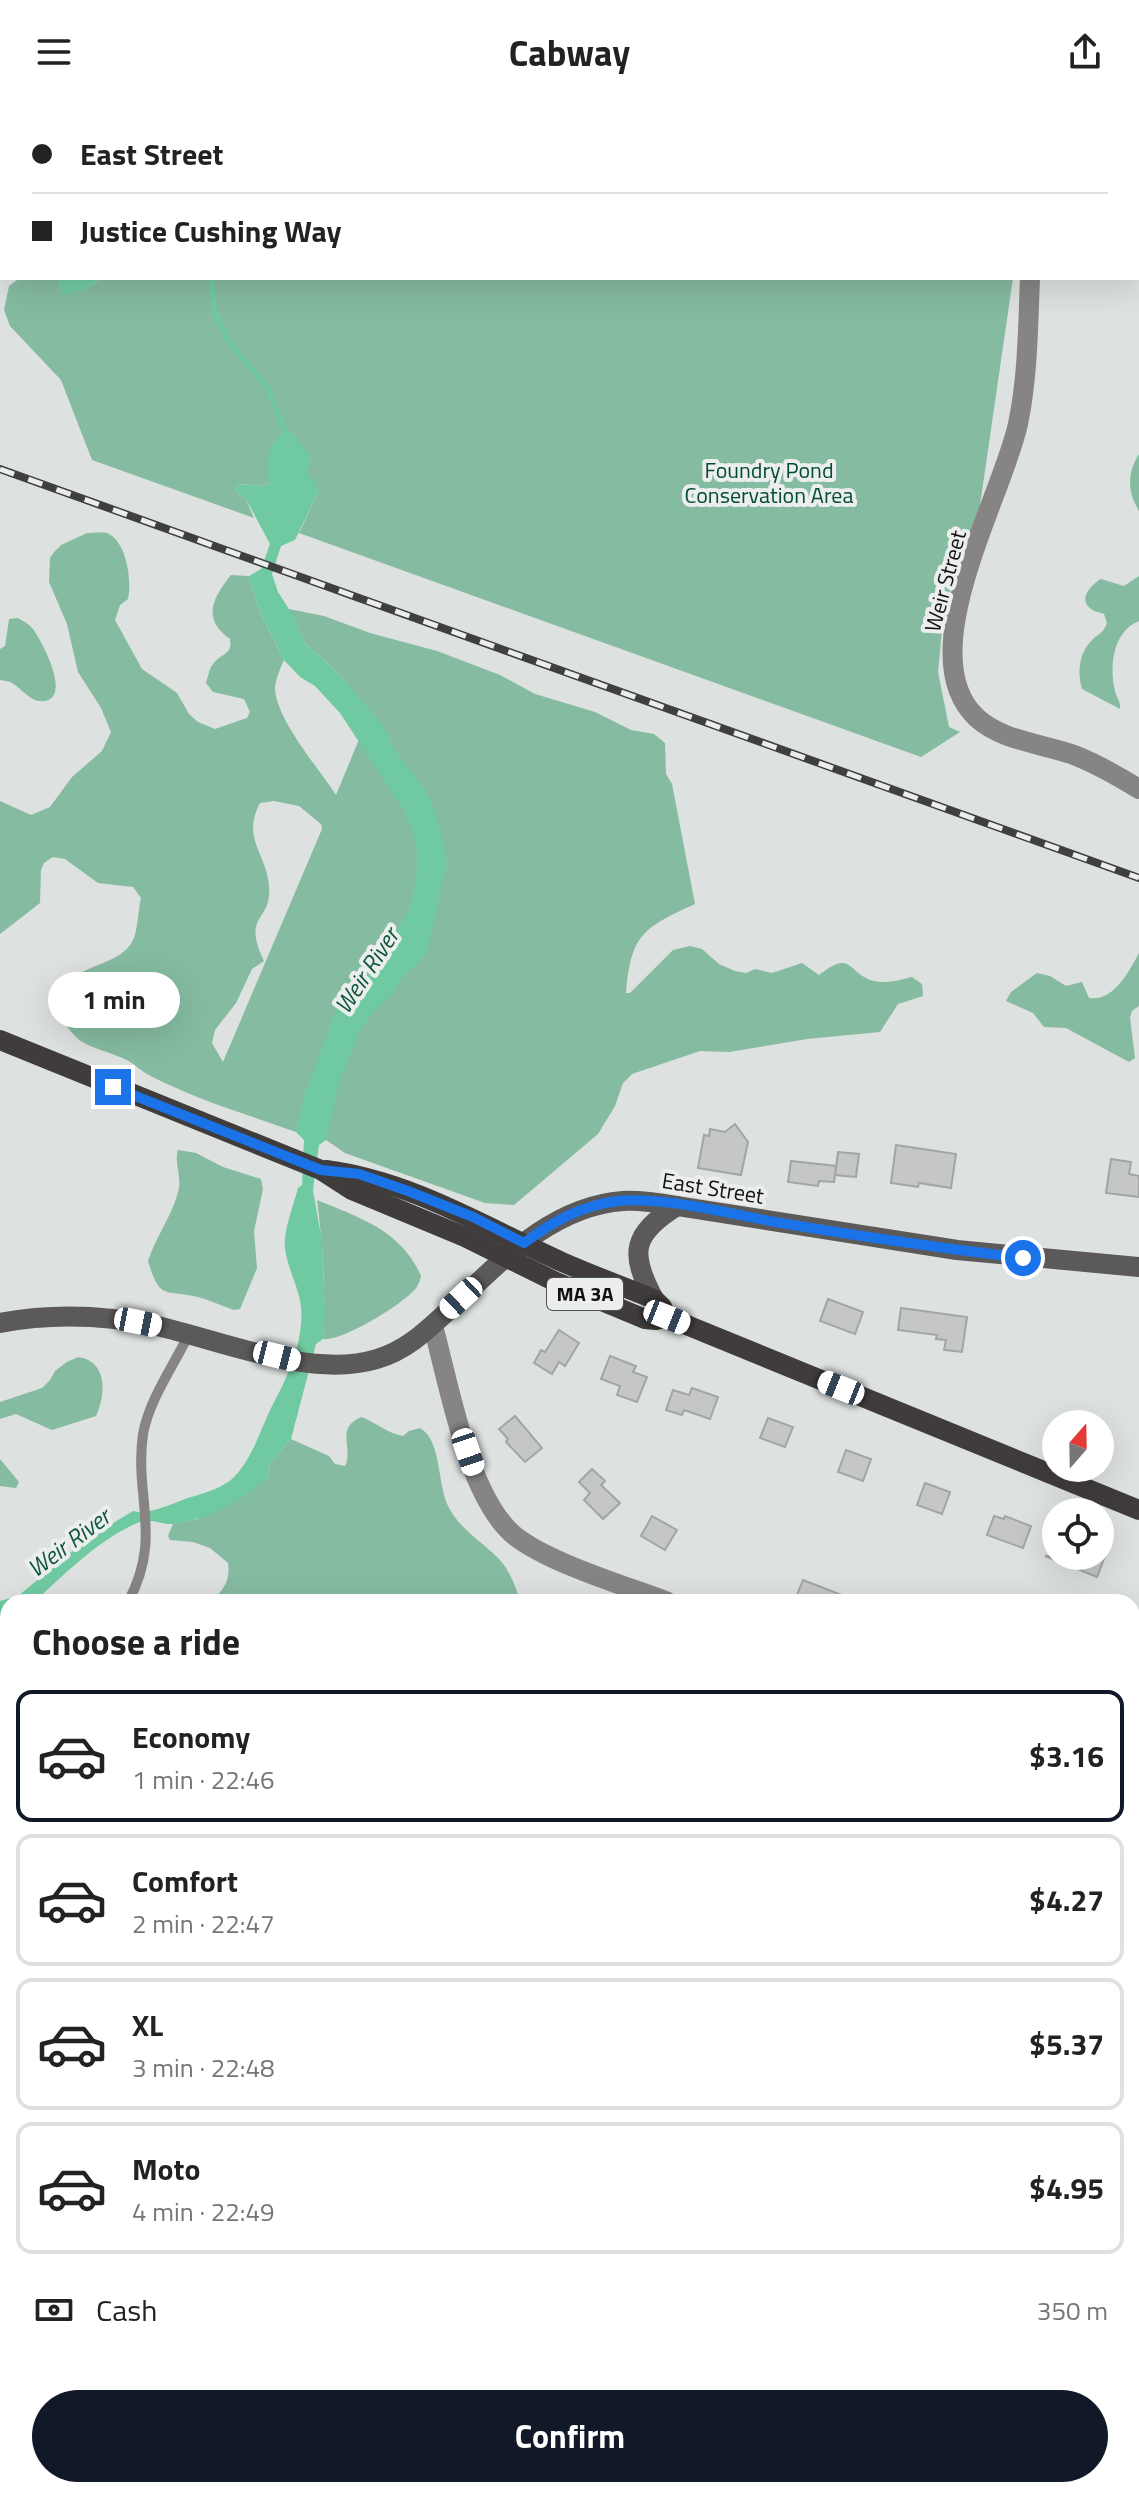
<!DOCTYPE html>
<meta charset="utf-8">
<style>
:root{--surface:#fff;--page:#f6f6f6;--text:#222;--muted:#767676;--line:#e0e0e0;--accent:#111827}
body{margin:0;font-family:"Titillium Web",sans-serif;background:var(--page);color:var(--text);height:100vh;display:flex;flex-direction:column;font-size:30px;white-space:nowrap}
*{box-sizing:border-box;margin:0}
p{font-size:26px;color:var(--muted)}
.icon{flex:none;width:44px;height:44px;fill:none;stroke:currentColor;stroke-width:2;stroke-linecap:round;stroke-linejoin:round}
.map{position:relative;flex:1;overflow:hidden}
.drawer{position:absolute;left:0px;top:1490px;width:1140px;height:904px;display:flex;flex-direction:column;background:var(--surface);border-radius:24px 24px 0 0;box-shadow:0 8px 32px #0002}
.drawer>*{flex:none}
.banner{position:absolute;left:0px;top:0px;width:1140px;height:176px;box-shadow:0 8px 32px #0002;display:grid;align-content:center;height:176px;padding:0 32px;background:var(--surface)}
.needle{width:52px;rotate:20deg}
.buttons{position:absolute;left:1042px;top:1306px;display:grid;gap:16px}
.buttons a{display:grid;place-items:center;width:72px;height:72px;border-radius:50%;background:var(--surface);box-shadow:0 8px 32px #0002;font-size:40px}
.end{position:absolute;width:36px;height:36px;margin:-18px;border:10px solid #1a73e8;background:#fff;box-shadow:0 0 0 4px #fff}
.from{border-radius:50%}
.bubble{position:absolute;height:56px;border-radius:28px;background:var(--surface);box-shadow:0 8px 32px #0002;font-size:26px;font-weight:700;line-height:56px;text-align:center}
.car{position:absolute;width:24px;height:48px;margin:-24px -12px;border-radius:10px;box-shadow:0 0 6px 2px #0007;background:linear-gradient(#fff 24%,#345 0 40%,#fff 0 76%,#345 0 86%,#fff 0)}
.banner b{display:flex;align-items:center;gap:28px;height:76px;font-size:30px}
.banner b+b{border-top:2px solid var(--line)}
.banner i{width:20px;height:20px;background:var(--text)}
ul{padding:0;list-style:none}
li{display:flex;align-items:center;gap:24px;height:132px;margin:0 16px 12px;padding:0 16px;border:4px solid var(--line);border-radius:16px}
li div{flex:1}
li b{display:block;font-size:30px}
li em{font-style:normal;font-weight:700}
li.on{border-color:var(--accent)}
li>.icon{width:72px;height:72px;stroke-width:1.5}
h2{padding:0 32px;font-size:36px;line-height:96px}
.pay{display:flex;align-items:center;gap:20px;height:88px;padding:0 32px;font-size:30px}
.pay p{margin-inline-start:auto}
.button{display:flex;gap:16px;margin-top:auto;padding:16px 32px}
.button a{flex:1;height:92px;border-radius:48px;background:var(--accent);color:#fff;font-size:32px;font-weight:700;line-height:92px;text-align:center}
header{display:flex;justify-content:space-between;align-items:center;height:104px;padding:0 32px;background:var(--surface);font-size:36px;font-weight:700}
.map>svg:first-child{display:block}
.green{fill:#85bba1;fill-rule:evenodd}
.water{fill:#70caa1}
.lines{fill:none;stroke-linecap:round;stroke-linejoin:round}
.stream{stroke:#70caa1;stroke-width:5}
.building{fill:#c4c7c5;stroke:#a2a5a4;stroke-width:2}
.path{stroke:#787b79;stroke-width:3;stroke-dasharray:8 4;stroke-linecap:butt}
.lane{stroke:#868584;stroke-width:10}
.street{stroke:#868584;stroke-width:20}
.secondary{stroke:#5c5a59;stroke-width:20}
.primary{stroke:#3f3c3b;stroke-width:20}
.rail-casing{stroke:#3e3f3e;stroke-width:8}
.rail{stroke:#ebeeec;stroke-width:5;stroke-dasharray:15;stroke-linecap:butt}
.route{stroke:#1a73e8;stroke-width:10}
.labels{text-anchor:middle;stroke-width:8;stroke-linejoin:round;paint-order:stroke}
.shield{fill:#ebeeec;stroke:#525453;stroke-width:2}
.shield-label{font-size:20px;font-weight:bold;fill:#111211}
.park-label{font-size:22px;fill:#004d34;stroke:#ebeeec}
.street-label{font-size:22px;fill:#111211;stroke:#ebeeec}
.water-label{font-size:24px;font-style:italic;fill:#0f573c;stroke:#ebeeec}
</style>
<header><svg class="icon" aria-label="menu" viewBox="0 0 24 24"><path d="M4 6h16M4 12h16M4 18h16"/></svg>Cabway<svg class="icon" aria-label="share" viewBox="0 0 24 24"><path d="M12 15V3M7 8l5-5 5 5M5 13v7h14v-7"/></svg></header>
<div class="map">
<svg width="1139" height="2394" viewBox="0 0 1139 2394">
<rect width="100%" height="100%" fill="#dde1df"/>
<g class="green">
<polygon points="424,0 1030,0 423,2"/>
<polygon points="20,174 61,174 59,182 83,186 103,174 1013,174 980,401 944,505 938,568 949,623 960,628 921,653 299,429 318,389 270,379 261,382 237,380 236,387 246,395 254,414 92,356 61,276 10,222 4,206 9,182"/>
<path d="M1139,350V407C1127,388 1127,369 1139,350Z"/>
<path d="M87,429C93,429 102,428 107,429C127,437 132,478 128,495L120,501L115,516L142,565L177,589L189,610L198,618L215,625L247,614L250,608L244,595L213,588L206,579C208,574 209,564 213,560C221,549 233,551 230,535C201,514 213,494 231,471L249,472L260,508L284,556C280,565 275,576 275,586C278,618 318,663 336,691L370,609L339,570L305,539L289,505L324,512L370,529L437,547L500,571L535,590L595,608L631,626L654,630L665,639L666,670L672,680L695,800C643,824 631,830 626,889H630L673,846L690,842L702,845L719,860L735,867L746,869L755,865L772,869L802,859L819,871C853,844 847,870 874,877C886,880 900,876 912,873L922,880L923,892L898,900L880,928L807,935L729,948L700,947L632,970L623,979L615,1002L598,1030L514,1101L485,1099L345,1049L326,1036V1032L298,1021L296,1028C246,1010 194,995 147,970C140,966 134,960 127,956C113,949 86,943 77,934C63,921 54,904 64,885C77,859 120,863 133,836C138,825 138,807 141,794L133,783L98,779L65,755L53,753L44,759L41,766L40,799L0,830V697L31,711L50,703L72,673L102,647L111,628L101,604L78,568L67,520L49,478L50,454L54,448L61,441ZM274,697L299,702L321,720L322,725L223,958L212,939L215,926L236,899L252,865L264,857C241,809 272,819 269,782C267,751 241,734 260,699Z"/>
<path d="M1139,472V517C1113,527 1109,562 1115,587C1117,595 1121,597 1120,605L1082,585C1077,566 1079,548 1094,534C1101,529 1104,527 1107,519L1104,510C1099,508 1094,508 1090,504C1078,494 1092,480 1101,475L1124,482Z"/>
<path d="M18,514C23,517 29,520 33,525C41,536 72,592 45,597C30,599 23,585 12,579C9,577 4,577 0,576V545L5,542L9,515Z"/>
<path d="M1139,849V902L1132,907L1130,914L1135,954L1129,958L1066,924L1044,923L1033,909L1006,897L1011,888L1037,869L1050,872L1066,882L1082,878L1089,894C1113,898 1129,868 1139,849Z"/>
<path d="M178,1046L196,1049L223,1063L261,1075L263,1085L254,1127L257,1164L240,1205L234,1206C222,1202 210,1196 198,1193C164,1185 160,1197 148,1157C156,1132 174,1109 179,1084C181,1070 174,1058 178,1046Z"/>
<path d="M317,1096C360,1114 401,1126 421,1172C420,1176 419,1180 416,1184C405,1199 342,1238 323,1235C326,1189 323,1142 317,1096Z"/>
<path d="M78,1253C108,1257 106,1291 96,1312L52,1326L16,1310L0,1315V1298L42,1284L50,1276L55,1267L67,1258Z"/>
<path d="M362,1313C376,1319 389,1330 403,1332L409,1327L420,1324C442,1336 437,1382 449,1404C461,1426 481,1437 498,1454C510,1466 515,1482 521,1498H217L216,1493C226,1482 230,1474 228,1459L210,1444L193,1438L170,1436L168,1432L173,1420L198,1415L267,1375L270,1359L291,1335L329,1352L335,1360L345,1362C354,1345 334,1323 362,1313Z"/>
<polygon points="0,1355 19,1378 16,1384 0,1382"/>
</g>
<g class="water">
<polygon points="156,0 424,0 156,2"/>
<polygon points="61,174 103,174 83,186 63,191 59,182"/>
<path d="M285,327L292,329L309,350L311,360L306,368L315,379L318,389L295,436L281,442L272,470L278,488L292,510L305,539L339,570L383,622L397,649L430,694L442,732L447,760L426,849L420,858L402,873L394,888L375,906L360,926L338,981L326,1036L319,1041L313,1086L322,1137L325,1207L323,1235L316,1240L291,1335L270,1359L267,1375C240,1397 209,1416 173,1420C160,1421 151,1413 137,1419C98,1436 65,1470 34,1498H8V1530L0,1536V1497L18,1492L87,1435L133,1407C148,1412 175,1398 191,1393C205,1389 225,1383 235,1372C254,1351 260,1326 272,1302C288,1273 304,1237 301,1203C299,1183 287,1164 285,1144C283,1128 294,1100 298,1084L302,1081L304,1036L296,1028L303,996L337,903L372,867L410,804L417,768V748L414,731L404,707L340,609L315,582L300,573L284,556L260,508L249,472L261,465L270,440L246,395L236,387L237,380L261,382L270,379C264,357 267,342 285,327Z"/>
</g>
<g class="lines">
<polyline class="stream" points="211,174 215,209 228,237 268,284 285,327 285,334"/>
</g>
<g class="building">
<polygon points="735,1020 748,1038 741,1071 698,1064 704,1031 709,1032 710,1025 725,1028"/>
<polygon points="896,1041 956,1050 951,1084 919,1079 918,1083 891,1079"/>
<polygon points="838,1048 859,1050 856,1073 835,1071"/>
<polygon points="1111,1055 1131,1058 1129,1070 1139,1072 1139,1093 1106,1089"/>
<polygon points="791,1057 836,1062 834,1078 819,1077 818,1082 788,1078"/>
<polygon points="828,1195 863,1208 855,1230 820,1217"/>
<polygon points="901,1204 967,1213 962,1248 944,1246 946,1236 936,1235 937,1231 898,1226"/>
<polygon points="559,1226 579,1239 565,1262 559,1258 552,1270 534,1259 541,1246 545,1248"/>
<polygon points="610,1252 636,1262 633,1268 647,1273 637,1298 617,1291 620,1282 601,1275"/>
<polygon points="692,1284 718,1293 710,1315 684,1306 682,1311 666,1306 673,1286 689,1291"/>
<polygon points="515,1312 542,1344 525,1358 506,1338 508,1335 499,1325"/>
<polygon points="768,1314 793,1323 785,1343 760,1334"/>
<polygon points="846,1346 871,1355 863,1377 838,1368"/>
<polygon points="592,1365 605,1377 601,1381 620,1399 603,1415 584,1396 590,1389 579,1378"/>
<polygon points="925,1379 950,1388 942,1410 917,1401"/>
<polygon points="652,1412 677,1426 665,1446 641,1432"/>
<polygon points="994,1412 1004,1415 1005,1412 1031,1422 1023,1444 987,1431"/>
<polygon points="1045,1452 1105,1452 1097,1473"/>
<polygon points="803,1476 857,1497 857,1498 794,1498"/>
</g>
<g class="lines">
<g class="path">
<polyline points="2,2046 8,2078"/>
<polyline points="1132,2122 1139,2131"/>
<polyline points="0,2229 8,2226"/>
<polyline points="320,2386 320,2394"/>
<polyline points="1133,2394 1139,2344"/>
</g>
<g class="lane">
<polyline points="1138,163 1139,163"/>
<path d="M128,1498C163,1434 134,1393 143,1330C149,1296 174,1261 189,1230"/>
<path d="M8,1615C0,1629 1,1642 8,1657"/>
<polyline points="0,2035 8,2032"/>
</g>
<g class="street">
<polyline points="1047,2 1047,0"/>
<path d="M1030,174C1028,222 1028,272 1018,320C1002,394 909,552 977,614C1002,637 1044,640 1074,651C1097,660 1118,672 1139,685"/>
<path d="M433,1222C449,1280 468,1394 515,1432C549,1459 626,1482 668,1498"/>
</g>
<g class="secondary">
<path d="M654,1195C629,1149 632,1130 677,1102"/>
<path d="M0,1219C52,1209 105,1211 157,1222C223,1237 311,1275 377,1255C408,1246 428,1225 451,1204C500,1158 552,1102 623,1097C641,1096 659,1099 677,1102L957,1146L1139,1163"/>
</g>
<g class="primary">
<polyline points="0,936 321,1066 352,1086 465,1133 556,1178 645,1215 656,1216 667,1213 1139,1406"/>
<path d="M326,1066C411,1077 485,1123 562,1158C592,1171 623,1183 654,1195L662,1203L667,1213"/>
</g>
<g class="rail-casing">
<polyline id="rail" points="0,365 1139,774"/>
</g>
<use href="#rail" class="rail"/>
</g>
<g class="lines">
<path class="route" d="M113,983L321,1066L359,1070L408,1087L473,1113L524,1139C552,1118 582,1101 618,1097C661,1092 731,1110 775,1118C857,1132 940,1144 1023,1154"/>
</g>
<g class="labels">
<rect class="shield" x="547" y="1174" width="76" height="32" rx="6"/>
<g class="shield-label">
<text x="585" y="1197">MA 3A</text>
</g>
<g class="park-label">
<text x="769" y="374">Foundry Pond<tspan x="769" dy="25">Conservation Area</tspan></text>
</g>
<g class="street-label">
<text transform="translate(945 477) rotate(-75)" y="8">Weir Street</text>
<text transform="translate(713 1084) rotate(9)" y="8">East Street</text>
</g>
<g class="water-label">
<text transform="translate(367 867) rotate(-57)" y="8">Weir River</text>
<text transform="translate(69 1439) rotate(-37)" y="8">Weir River</text>
</g>
</g>
</svg>
<div class="buttons">
<a><svg class="needle" viewBox="-14 -14 28 28"><path d="M0-13l5 13h-10z" fill="#e53935"/><path d="M0 13l5-13h-10z" fill="#767676"/></svg></a>
<a><svg class="icon" aria-label="locate" viewBox="0 0 24 24"><circle cx="12" cy="12" r="6"/><path d="M12 2v4M12 18v4M2 12h4M18 12h4"/></svg></a>
</div>
<i class="end from" style="left:1023px;top:1154px"></i>
<i class="end" style="left:113px;top:983px"></i>
<div class="bubble" style="left:48px;top:868px;width:132px">1 min</div>
<i class="car" style="left:461px;top:1194px;rotate:227deg"></i>
<i class="car" style="left:667px;top:1213px;rotate:112deg"></i>
<i class="car" style="left:138px;top:1218px;rotate:101deg"></i>
<i class="car" style="left:277px;top:1252px;rotate:104deg"></i>
<i class="car" style="left:841px;top:1284px;rotate:292deg"></i>
<i class="car" style="left:468px;top:1348px;rotate:161deg"></i>
<div class="banner">
<b><i class="from"></i>East Street</b>
<b><i></i>Justice Cushing Way</b>
</div>
<section class="drawer">
<h2>Choose a ride</h2>
<ul>
<li class="on"><svg class="icon" aria-label="car" viewBox="0 0 24 24"><path d="M5 17H2v-5l4-1 3-4h7l3 4 3 1v5h-3M9 17h6M6 11h13"/><circle cx="7" cy="17" r="2"/><circle cx="17" cy="17" r="2"/></svg><div><b>Economy</b><p>1 min · 22:46</p></div><em>$3.16</em></li>
<li><svg class="icon" aria-label="car" viewBox="0 0 24 24"><path d="M5 17H2v-5l4-1 3-4h7l3 4 3 1v5h-3M9 17h6M6 11h13"/><circle cx="7" cy="17" r="2"/><circle cx="17" cy="17" r="2"/></svg><div><b>Comfort</b><p>2 min · 22:47</p></div><em>$4.27</em></li>
<li><svg class="icon" aria-label="car" viewBox="0 0 24 24"><path d="M5 17H2v-5l4-1 3-4h7l3 4 3 1v5h-3M9 17h6M6 11h13"/><circle cx="7" cy="17" r="2"/><circle cx="17" cy="17" r="2"/></svg><div><b>XL</b><p>3 min · 22:48</p></div><em>$5.37</em></li>
<li><svg class="icon" aria-label="car" viewBox="0 0 24 24"><path d="M5 17H2v-5l4-1 3-4h7l3 4 3 1v5h-3M9 17h6M6 11h13"/><circle cx="7" cy="17" r="2"/><circle cx="17" cy="17" r="2"/></svg><div><b>Moto</b><p>4 min · 22:49</p></div><em>$4.95</em></li>
</ul>
<div class="pay"><svg class="icon" aria-label="cash" viewBox="0 0 24 24"><path d="M3 7h18v10H3z"/><circle cx="12" cy="12" r="2"/></svg>Cash<p>350 m</p></div>
<div class="button"><a>Confirm</a></div>
</section>
</div>
